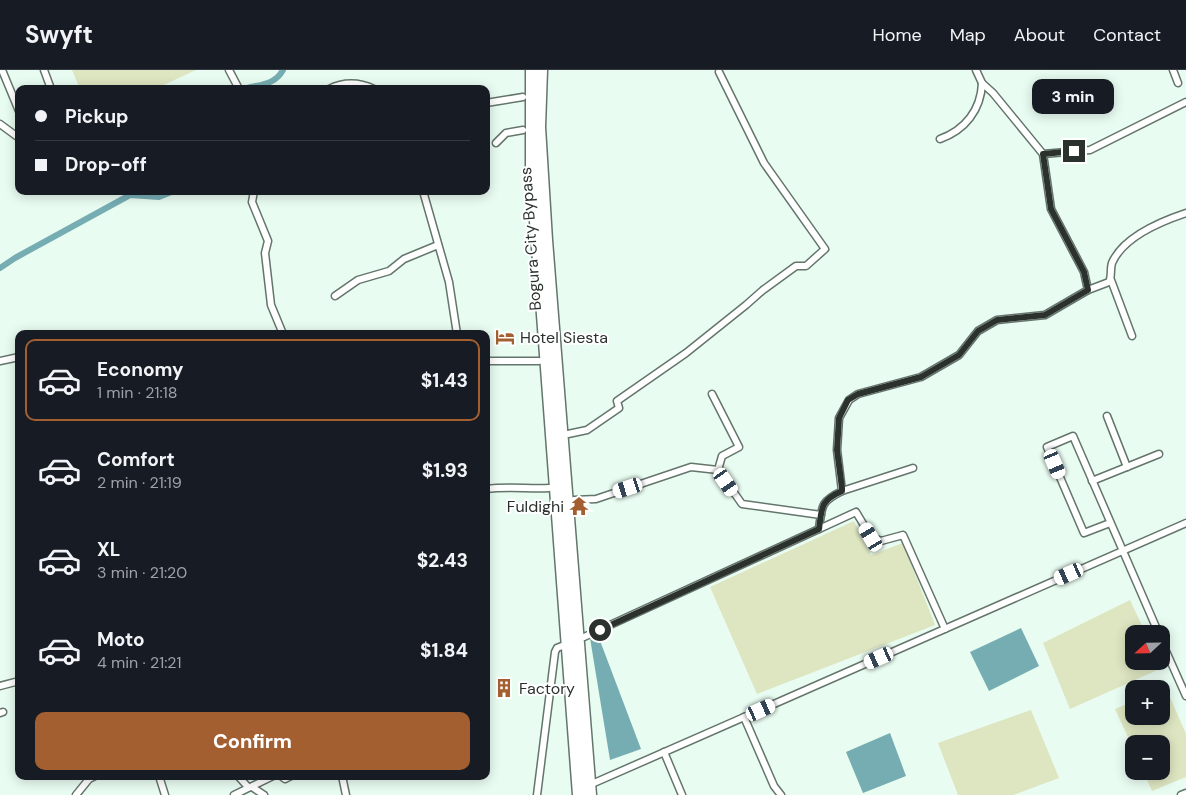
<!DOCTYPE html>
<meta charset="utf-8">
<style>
:root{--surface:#171b24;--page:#242831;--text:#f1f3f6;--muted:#9ea1a6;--line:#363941;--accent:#a35f30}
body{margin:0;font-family:"DM Sans",sans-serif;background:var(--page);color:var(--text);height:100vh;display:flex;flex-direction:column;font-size:19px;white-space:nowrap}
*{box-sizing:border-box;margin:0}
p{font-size:16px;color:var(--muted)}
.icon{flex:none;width:28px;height:28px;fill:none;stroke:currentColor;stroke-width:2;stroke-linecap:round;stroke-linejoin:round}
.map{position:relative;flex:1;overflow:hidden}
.details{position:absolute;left:15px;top:260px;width:475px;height:450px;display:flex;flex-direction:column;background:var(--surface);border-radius:10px;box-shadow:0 2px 12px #0003}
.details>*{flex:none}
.hud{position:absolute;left:15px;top:15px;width:475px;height:110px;border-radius:10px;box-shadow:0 2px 12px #0003;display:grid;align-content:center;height:110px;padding:0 20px;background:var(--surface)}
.needle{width:32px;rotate:248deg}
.tools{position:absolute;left:1125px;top:555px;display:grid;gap:10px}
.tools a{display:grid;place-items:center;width:45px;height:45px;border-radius:10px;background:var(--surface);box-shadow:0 2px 12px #0003;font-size:25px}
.end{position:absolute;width:22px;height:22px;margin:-11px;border:6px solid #2b322e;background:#fff;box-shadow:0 0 0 2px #fff}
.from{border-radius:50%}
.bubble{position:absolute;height:35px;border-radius:10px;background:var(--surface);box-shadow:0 2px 12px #0003;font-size:16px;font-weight:800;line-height:35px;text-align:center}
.car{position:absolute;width:15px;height:30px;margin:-15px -8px;border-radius:6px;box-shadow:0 0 4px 1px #0007;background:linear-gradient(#fff 24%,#345 0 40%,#fff 0 76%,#345 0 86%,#fff 0)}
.hud b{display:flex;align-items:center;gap:18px;height:48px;font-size:19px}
.hud b+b{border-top:1px solid var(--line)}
.hud i{width:12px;height:12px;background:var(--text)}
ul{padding:9px 0 0;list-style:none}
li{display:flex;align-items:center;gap:15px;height:82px;margin:0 10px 8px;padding:0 10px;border:2px solid transparent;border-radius:10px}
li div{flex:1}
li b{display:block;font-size:19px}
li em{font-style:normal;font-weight:800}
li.on{border-color:var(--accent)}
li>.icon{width:45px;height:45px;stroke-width:1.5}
.action{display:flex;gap:10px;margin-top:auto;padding:10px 20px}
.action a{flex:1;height:58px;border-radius:10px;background:var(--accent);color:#fff;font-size:20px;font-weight:800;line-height:58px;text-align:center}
header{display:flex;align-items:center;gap:30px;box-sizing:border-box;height:70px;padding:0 25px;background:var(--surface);border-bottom:1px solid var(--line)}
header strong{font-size:24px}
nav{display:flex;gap:28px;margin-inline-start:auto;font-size:18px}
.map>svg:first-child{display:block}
.green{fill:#dde5c1}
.water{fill:#75adb2}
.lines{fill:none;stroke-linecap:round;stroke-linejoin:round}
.canal{stroke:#75adb2;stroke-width:6}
.street-casing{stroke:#64756b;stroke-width:9}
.highway-casing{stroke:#64756b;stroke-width:15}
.street{stroke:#fff;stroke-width:6}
.highway{stroke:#fff;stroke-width:12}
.route{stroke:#2b322e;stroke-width:6}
.labels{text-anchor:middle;stroke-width:4;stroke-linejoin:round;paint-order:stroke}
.street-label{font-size:16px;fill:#2b322e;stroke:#fff}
.poi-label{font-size:16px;fill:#2b322e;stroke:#fff;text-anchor:start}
</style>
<header>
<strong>Swyft</strong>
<nav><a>Home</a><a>Map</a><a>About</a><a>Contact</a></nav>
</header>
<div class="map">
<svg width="1186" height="725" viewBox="0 0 1186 725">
<rect width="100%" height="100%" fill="#e9fcf1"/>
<g class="green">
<polygon points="72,0 196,0 155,19 80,19"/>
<polygon points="854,451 871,485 903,473 935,555 757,624 710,517"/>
<polygon points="1130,530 1146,564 1134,564 1134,591 1159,591 1162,598 1070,639 1043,573"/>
<polygon points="1166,618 1186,664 1186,707 1152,721 1143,701 1161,701 1161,674 1134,674 1134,680 1115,639 1134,631 1134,646 1161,646 1161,620"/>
<polygon points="1031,640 1059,708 1013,725 958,725 938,673"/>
</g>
<g class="water">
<polygon points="1021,558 1039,596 989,621 970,582"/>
<polygon points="590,568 599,568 641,679 610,690"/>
<polygon points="890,663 906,706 863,723 846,682"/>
</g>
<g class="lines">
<g class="canal">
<path d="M244,19C259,14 274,16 283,0"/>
<polyline points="0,198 15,188 130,125 159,127 174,121"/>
</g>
<g class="street-casing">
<g id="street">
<polyline points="2,0 19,41"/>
<polyline points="44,0 51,19"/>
<polyline points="229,0 239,19"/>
<polyline points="976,0 982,13"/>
<polyline points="1173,0 1178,13"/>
<path d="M329,19C343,12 359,12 374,19"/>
<polyline points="486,33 523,27"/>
<polyline points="0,54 19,68"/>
<polyline points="496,73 506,63 523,60"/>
<polyline points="1043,84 1090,80 1186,32"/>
<polyline points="254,121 252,132 268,171 265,183 271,235 283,264"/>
<polyline points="423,121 449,212 457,264"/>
<polyline points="1111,210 1132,266"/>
<path d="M1088,220L1109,212C1112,207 1110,199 1112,193C1123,167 1162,151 1186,143"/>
<polyline points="335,226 358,210 389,201 404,189 438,175"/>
<polyline points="0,291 19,287"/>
<polyline points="486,291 539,291"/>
<polyline points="712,324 739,377 722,386 718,400"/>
<polyline points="1107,346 1127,397"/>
<polyline points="568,364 587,360 619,338 617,331 686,283 746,235 763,220 796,196 806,196 825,179 764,93 719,2"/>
<polyline points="1092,411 1159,384"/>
<path d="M486,419C508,416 528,419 549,418"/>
<polyline points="842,421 913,398"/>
<polyline points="574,430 596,429 691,397 718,400 742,434 821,445"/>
<polyline points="1110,453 1084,463 1047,377 1073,366 1159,564"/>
<path d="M819,459C822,436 820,432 842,421L837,380L839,348L849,330L858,324L921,307L959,285L978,261L997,250L1045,245L1088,220L1084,202L1051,139L1043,84L993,23L982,13C981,40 965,60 940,69"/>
<polyline points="584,567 856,442 871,467 881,471 903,465 945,559"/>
<polyline points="1161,570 1186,626"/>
<polyline points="0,616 19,611"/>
<polyline points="0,643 3,642"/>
<polyline points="744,647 774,716 781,725"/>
<polyline points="664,682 682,725"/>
<polyline points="159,706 165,725"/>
<polyline points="238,706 248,717"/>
<polyline points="281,706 285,709 291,706"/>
<polyline points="342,706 346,725"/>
<polyline points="594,713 1186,453"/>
<polyline points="252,717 264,725"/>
<polyline points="76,725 89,709 95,706"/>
<polyline points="234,725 273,706"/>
<polyline points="537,725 555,582 557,578 562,576"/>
<polyline points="1181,725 1186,723"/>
</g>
</g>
<g class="highway-casing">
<g id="highway">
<polyline points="532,0 532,98 579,725"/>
<polyline points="541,0 539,57 546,170 590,725"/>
</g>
</g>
<use href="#street" class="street"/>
<use href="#highway" class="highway"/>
</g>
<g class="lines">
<path class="route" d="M600,560L819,459C822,437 820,431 842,421V418L837,380L839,348L848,330L858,324L921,307L959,285L978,261L997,250L1045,245L1088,220L1084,202L1051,139L1043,84L1074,81"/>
</g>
<defs>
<g id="hotel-bare" transform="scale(1.5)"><path d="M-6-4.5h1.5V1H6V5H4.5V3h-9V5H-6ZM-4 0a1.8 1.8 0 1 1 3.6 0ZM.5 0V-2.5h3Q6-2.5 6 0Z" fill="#a35f30" stroke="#fff" stroke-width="2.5" paint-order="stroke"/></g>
<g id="temple-bare" transform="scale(1.5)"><path d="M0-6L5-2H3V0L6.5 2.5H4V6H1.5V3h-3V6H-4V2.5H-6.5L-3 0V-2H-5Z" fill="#a35f30" stroke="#fff" stroke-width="2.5" paint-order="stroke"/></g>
<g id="building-bare" transform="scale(1.5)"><path d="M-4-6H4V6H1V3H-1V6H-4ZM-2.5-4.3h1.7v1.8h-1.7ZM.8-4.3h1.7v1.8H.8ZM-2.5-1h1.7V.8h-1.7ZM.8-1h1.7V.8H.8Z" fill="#a35f30" stroke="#fff" stroke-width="2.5" paint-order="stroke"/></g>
</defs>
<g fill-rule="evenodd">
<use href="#hotel-bare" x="505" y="267"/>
<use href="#temple-bare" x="579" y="436"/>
<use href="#building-bare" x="504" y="618"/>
</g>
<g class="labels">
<g class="street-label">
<text transform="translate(530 169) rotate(-94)" y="6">Bogura City Bypass</text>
</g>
<g class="poi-label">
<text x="520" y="273">Hotel Siesta</text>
<text x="564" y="442" text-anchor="end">Fuldighi</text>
<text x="519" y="624">Factory</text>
</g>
</g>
</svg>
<div class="tools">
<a><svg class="needle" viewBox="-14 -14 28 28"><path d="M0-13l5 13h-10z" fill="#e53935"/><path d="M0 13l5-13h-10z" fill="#9ea1a6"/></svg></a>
<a>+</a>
<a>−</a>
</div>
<i class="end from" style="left:600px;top:560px"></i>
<i class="end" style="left:1074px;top:81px"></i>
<div class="bubble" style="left:1032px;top:9px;width:82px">3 min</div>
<i class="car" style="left:1055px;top:394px;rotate:157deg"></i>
<i class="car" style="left:726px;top:412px;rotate:145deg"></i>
<i class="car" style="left:628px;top:418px;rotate:252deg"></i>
<i class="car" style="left:871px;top:467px;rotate:329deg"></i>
<i class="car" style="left:1069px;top:504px;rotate:246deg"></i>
<i class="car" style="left:879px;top:588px;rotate:246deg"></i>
<i class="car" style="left:761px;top:640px;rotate:66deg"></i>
<div class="hud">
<b><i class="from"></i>Pickup</b>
<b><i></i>Drop-off</b>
</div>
<section class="details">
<ul>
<li class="on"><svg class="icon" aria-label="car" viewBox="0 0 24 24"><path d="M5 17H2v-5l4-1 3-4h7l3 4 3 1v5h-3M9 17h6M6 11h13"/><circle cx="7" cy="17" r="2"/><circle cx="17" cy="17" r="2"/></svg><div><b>Economy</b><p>1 min · 21:18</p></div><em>$1.43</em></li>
<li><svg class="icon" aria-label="car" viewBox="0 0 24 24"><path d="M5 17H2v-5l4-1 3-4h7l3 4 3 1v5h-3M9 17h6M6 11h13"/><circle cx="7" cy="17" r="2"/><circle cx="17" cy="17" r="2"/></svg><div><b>Comfort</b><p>2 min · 21:19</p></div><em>$1.93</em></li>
<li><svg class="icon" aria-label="car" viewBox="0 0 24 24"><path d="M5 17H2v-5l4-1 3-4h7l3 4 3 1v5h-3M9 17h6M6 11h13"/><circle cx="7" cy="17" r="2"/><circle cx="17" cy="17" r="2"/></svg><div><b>XL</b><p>3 min · 21:20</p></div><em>$2.43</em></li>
<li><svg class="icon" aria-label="car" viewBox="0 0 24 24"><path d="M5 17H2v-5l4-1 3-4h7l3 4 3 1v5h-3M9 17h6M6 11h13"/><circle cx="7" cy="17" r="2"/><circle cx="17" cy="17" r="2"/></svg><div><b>Moto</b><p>4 min · 21:21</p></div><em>$1.84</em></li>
</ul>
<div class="action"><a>Confirm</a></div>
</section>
</div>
